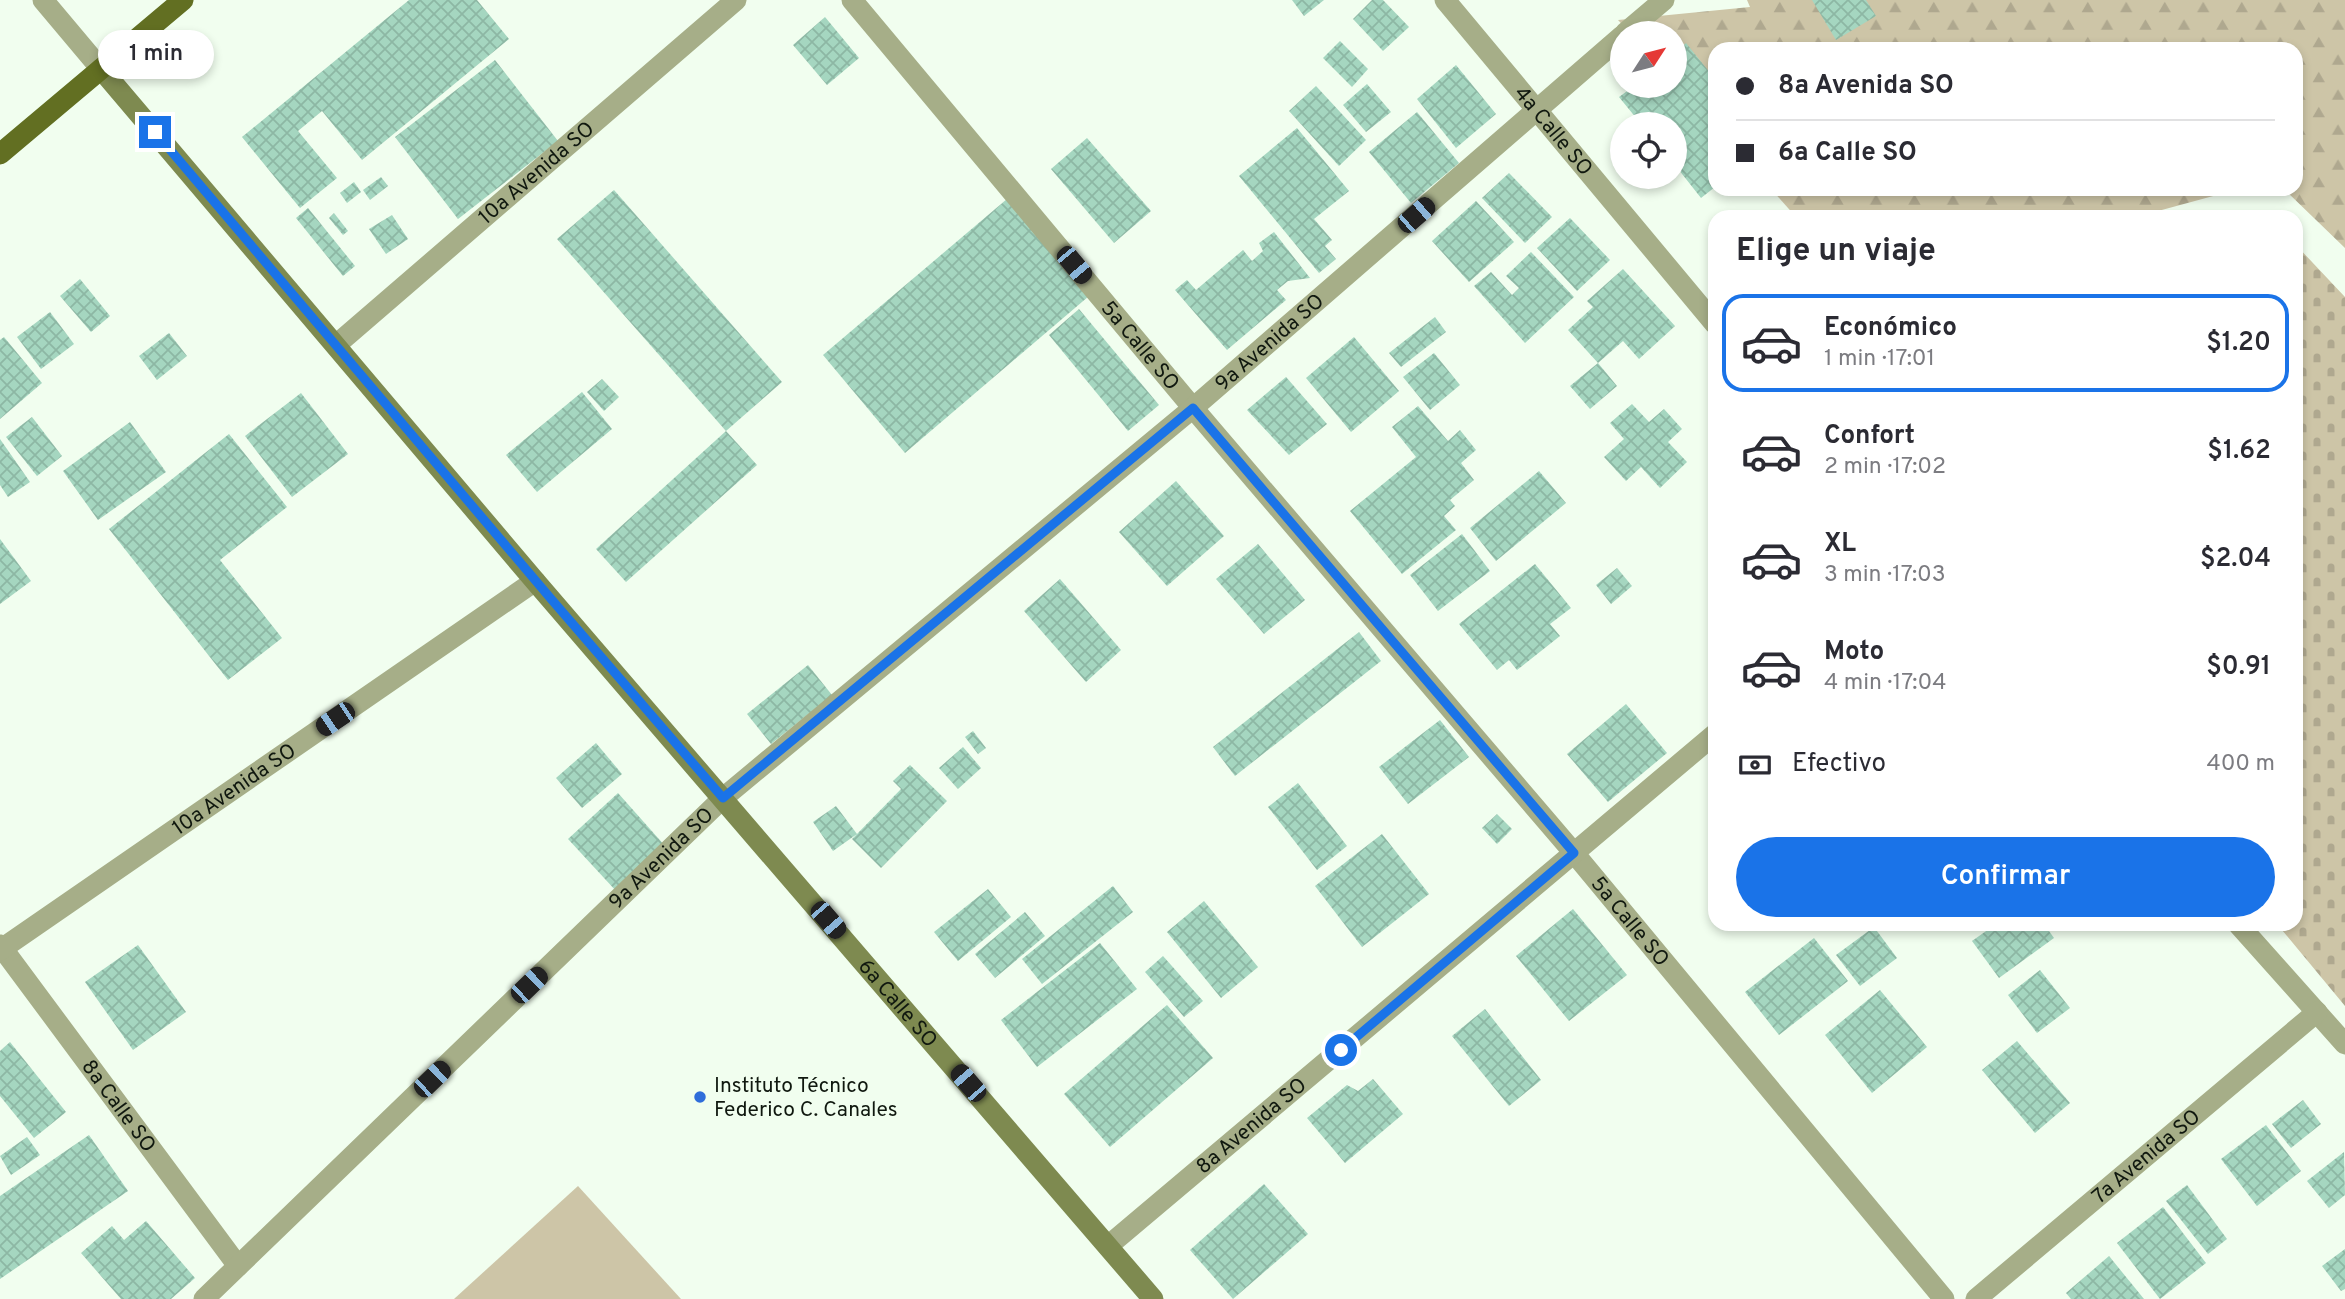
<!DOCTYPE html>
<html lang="es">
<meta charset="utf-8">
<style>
:root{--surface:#fff;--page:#f7f7f7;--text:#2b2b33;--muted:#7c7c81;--line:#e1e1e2;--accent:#1a73e8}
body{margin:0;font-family:Overpass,sans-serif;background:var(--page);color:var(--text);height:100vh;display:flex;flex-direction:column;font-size:26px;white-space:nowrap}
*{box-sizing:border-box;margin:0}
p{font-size:23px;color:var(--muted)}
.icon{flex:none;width:38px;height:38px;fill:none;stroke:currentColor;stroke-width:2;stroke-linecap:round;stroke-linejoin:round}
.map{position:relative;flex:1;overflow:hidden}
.sheet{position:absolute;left:1708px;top:210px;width:595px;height:721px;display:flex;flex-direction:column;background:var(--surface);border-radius:21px;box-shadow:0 4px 10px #0003}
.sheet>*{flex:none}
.top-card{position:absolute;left:1708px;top:42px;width:595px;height:154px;border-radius:21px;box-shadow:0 4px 10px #0003;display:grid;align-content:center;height:154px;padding:0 28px;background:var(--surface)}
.needle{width:46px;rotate:54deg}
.fabs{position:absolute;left:1610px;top:21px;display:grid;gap:14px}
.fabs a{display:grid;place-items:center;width:77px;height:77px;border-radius:50%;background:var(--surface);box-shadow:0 4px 10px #0003;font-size:35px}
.end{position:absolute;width:32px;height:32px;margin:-16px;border:9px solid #1a73e8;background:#fff;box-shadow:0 0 0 4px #fff}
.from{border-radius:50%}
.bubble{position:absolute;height:49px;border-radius:24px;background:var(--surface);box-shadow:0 4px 10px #0003;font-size:23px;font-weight:600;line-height:49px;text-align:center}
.car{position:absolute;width:21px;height:42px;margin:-21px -10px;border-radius:9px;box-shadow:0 0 5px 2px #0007;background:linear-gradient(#222 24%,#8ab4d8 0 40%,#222 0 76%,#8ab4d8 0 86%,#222 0)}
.top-card b{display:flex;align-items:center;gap:24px;height:66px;font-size:26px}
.top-card b+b{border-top:2px solid var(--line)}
.top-card i{width:18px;height:18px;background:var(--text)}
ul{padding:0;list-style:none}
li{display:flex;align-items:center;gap:21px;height:98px;margin:0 14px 10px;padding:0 14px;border:4px solid transparent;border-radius:21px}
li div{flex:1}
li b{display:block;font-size:26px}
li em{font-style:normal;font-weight:600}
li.active{border-color:var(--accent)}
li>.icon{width:63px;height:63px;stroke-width:1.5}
h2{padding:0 28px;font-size:32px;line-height:84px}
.pay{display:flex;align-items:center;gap:18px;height:77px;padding:0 28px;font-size:26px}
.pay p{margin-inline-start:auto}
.action{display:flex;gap:14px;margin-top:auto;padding:14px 28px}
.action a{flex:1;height:80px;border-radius:42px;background:var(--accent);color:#fff;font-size:28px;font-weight:600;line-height:80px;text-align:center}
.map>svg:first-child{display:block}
.forest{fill:url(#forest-firs)}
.cemetery{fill:url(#cemetery-stones)}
.garden{fill:#cdc5a7}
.building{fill:url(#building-cross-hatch)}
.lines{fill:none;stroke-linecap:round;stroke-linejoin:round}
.street{stroke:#a6ae88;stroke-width:21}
.secondary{stroke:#7e8a50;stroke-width:21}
.primary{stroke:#626f22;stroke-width:21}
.route{stroke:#1a73e8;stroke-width:9}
.poi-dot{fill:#2f6dda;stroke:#f1feef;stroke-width:2.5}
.labels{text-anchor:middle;stroke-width:5;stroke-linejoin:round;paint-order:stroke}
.street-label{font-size:21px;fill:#10180f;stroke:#f1feef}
.poi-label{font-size:21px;fill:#10180f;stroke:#f1feef;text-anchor:start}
</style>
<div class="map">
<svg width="2345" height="1299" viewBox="0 0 2345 1299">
<defs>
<pattern id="forest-firs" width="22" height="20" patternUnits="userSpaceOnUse" patternTransform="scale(1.75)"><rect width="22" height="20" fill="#cdc5a7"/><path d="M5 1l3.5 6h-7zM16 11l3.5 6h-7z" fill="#afa88f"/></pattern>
<pattern id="cemetery-stones" width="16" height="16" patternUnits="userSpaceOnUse" patternTransform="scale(1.75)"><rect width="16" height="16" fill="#cdc5a7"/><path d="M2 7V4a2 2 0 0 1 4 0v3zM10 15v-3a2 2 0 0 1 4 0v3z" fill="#afa88f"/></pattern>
<pattern id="building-cross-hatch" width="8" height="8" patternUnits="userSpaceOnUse" patternTransform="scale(1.75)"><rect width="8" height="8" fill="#a5d6c0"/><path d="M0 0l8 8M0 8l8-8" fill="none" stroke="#8db7a4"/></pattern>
</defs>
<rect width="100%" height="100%" fill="#f1feef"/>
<g class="forest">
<polygon points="1747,0 2345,0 2345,248 2284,189 2296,189 2296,49 1715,49 1715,127 1675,83 1675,33 1630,33 1618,20 1750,7"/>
<polygon points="1771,189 2239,189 2136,217 1796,217"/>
</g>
<polygon class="cemetery" points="2296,245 2345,297 2345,1006 2277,924 2296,924"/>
<polygon class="garden" points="578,1186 681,1299 454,1299"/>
<g class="building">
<polygon points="409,0 477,0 509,39 362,160 322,111 298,131 337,178 300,208 242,137"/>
<polygon points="1292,0 1324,0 1304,16"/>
<polygon points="1372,0 1383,0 1409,27 1383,51 1353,19"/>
<polygon points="1812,0 1866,0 1876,16 1836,40"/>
<polygon points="825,17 859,58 827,85 793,45"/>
<polygon points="1340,41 1368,69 1352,87 1323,58"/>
<polygon points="1686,43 1715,79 1715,187 1701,198 1675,165 1675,124 1641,124 1619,97 1634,86 1675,86 1675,53"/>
<polygon points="495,60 558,141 458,219 395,137"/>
<polygon points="1456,65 1496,114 1456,148 1417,99"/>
<polygon points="1367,84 1391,112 1366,132 1343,105"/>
<polygon points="1316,86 1366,140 1339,166 1289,111"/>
<polygon points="1417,112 1459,163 1411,203 1369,152"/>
<polygon points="1297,128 1349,191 1314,219 1332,240 1325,246 1336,259 1319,273 1239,176"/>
<polygon points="1087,138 1151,211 1114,243 1051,169"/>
<polygon points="1509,173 1552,217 1525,243 1482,198"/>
<polygon points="381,177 388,186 370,200 363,190"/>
<polygon points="354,182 361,192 347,203 340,193"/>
<polygon points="614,190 782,382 726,431 557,239"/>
<polygon points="1007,199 1089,296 905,453 823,355"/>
<polygon points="1476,201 1514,242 1469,282 1432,241"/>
<polygon points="308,208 355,266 343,276 296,218"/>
<polygon points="334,213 348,231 343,235 329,218"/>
<polygon points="392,215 408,239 386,254 369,229"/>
<polygon points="1570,218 1610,260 1577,291 1537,248"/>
<polygon points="1274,232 1310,278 1288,281 1277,290 1286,300 1227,350 1175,290 1187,280 1196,290 1243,250 1252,261 1263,251 1259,243"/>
<polygon points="1531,252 1574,297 1525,343 1474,286 1491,272 1512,295 1519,288 1506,276"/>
<polygon points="1623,269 1675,326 1639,359 1623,341 1598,363 1617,386 1590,409 1570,386 1598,363 1568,330 1593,307 1587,301"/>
<polygon points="80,279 110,316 91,332 60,296"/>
<polygon points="1079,309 1159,405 1128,431 1049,335"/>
<polygon points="50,312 74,344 41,369 17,337"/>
<polygon points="1435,317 1446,332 1401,367 1389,353"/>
<polygon points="169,333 187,356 157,380 139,356"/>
<polygon points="4,337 42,383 0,419 0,340"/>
<polygon points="1354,337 1399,391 1351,432 1306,378"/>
<polygon points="1434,353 1460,385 1430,410 1403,377"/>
<polygon points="1286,377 1327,424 1289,455 1247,410"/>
<polygon points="602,379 619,397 604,411 587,392"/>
<polygon points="582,392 612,429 537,492 506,455"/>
<polygon points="301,393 348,454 292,497 245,436"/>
<polygon points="1632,404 1649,422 1664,409 1682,429 1668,442 1687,462 1660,488 1641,467 1626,481 1604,457 1624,439 1610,423"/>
<polygon points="1418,406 1448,441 1460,430 1476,450 1461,463 1474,480 1450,500 1455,506 1444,516 1456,530 1402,574 1350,511 1416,457 1392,427"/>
<polygon points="32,417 62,456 37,476 6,437"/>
<polygon points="130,422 166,472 98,520 63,471"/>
<polygon points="726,431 757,465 626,582 596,549"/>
<polygon points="229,434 287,507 220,560 282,638 228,680 109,529"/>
<polygon points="0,439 30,482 8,497 0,485"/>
<polygon points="1539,471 1566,503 1496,561 1470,528"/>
<polygon points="1176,481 1224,536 1167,586 1119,532"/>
<polygon points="1462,534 1490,571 1438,611 1410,575"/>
<polygon points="0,539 31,581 0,604"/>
<polygon points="1258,544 1305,600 1264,634 1216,579"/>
<polygon points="1535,564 1571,608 1550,624 1560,636 1517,670 1509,660 1497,670 1459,624"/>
<polygon points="1617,568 1632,586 1611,604 1596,585"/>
<polygon points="1060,579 1121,650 1086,682 1024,611"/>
<polygon points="1359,632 1381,661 1235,776 1213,747"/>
<polygon points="808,665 832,695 771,744 747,714"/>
<polygon points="1626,704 1667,753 1608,802 1567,754"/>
<polygon points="1440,720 1469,757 1408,804 1379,767"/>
<polygon points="973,731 986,748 978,754 965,737"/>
<polygon points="596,743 622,774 582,808 556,778"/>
<polygon points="963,747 981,768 958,789 939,768"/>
<polygon points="910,765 947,801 881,868 852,839 857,834 833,851 813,822 836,806 857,834 901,789 893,781"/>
<polygon points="1298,783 1347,846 1317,870 1268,807"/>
<polygon points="618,793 666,847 617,892 568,839"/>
<polygon points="1497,814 1512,829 1497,844 1482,828"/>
<polygon points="1382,834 1429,894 1362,947 1315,886"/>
<polygon points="1113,886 1133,912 1042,984 1022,959"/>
<polygon points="988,889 1011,917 958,961 934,932"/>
<polygon points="1204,901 1258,967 1221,998 1167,932"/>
<polygon points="1573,909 1627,975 1569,1021 1516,956"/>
<polygon points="1025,912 1045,936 995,978 975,954"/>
<polygon points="1996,924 2044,924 2054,938 1999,978 1972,941"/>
<polygon points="1874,927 1897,958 1860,986 1836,955"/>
<polygon points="1814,938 1848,981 1779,1035 1745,992"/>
<polygon points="1100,943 1137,989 1037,1067 1001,1020"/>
<polygon points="138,945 186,1012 133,1050 85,982"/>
<polygon points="1163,956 1203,1001 1184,1017 1145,972"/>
<polygon points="2040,970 2070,1008 2037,1033 2008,995"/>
<polygon points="1880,990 1927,1047 1872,1093 1825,1035"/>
<polygon points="1167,1005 1213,1058 1110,1147 1064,1094"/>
<polygon points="1485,1009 1541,1080 1509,1106 1452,1036"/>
<polygon points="2017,1041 2070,1103 2035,1133 1982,1070"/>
<polygon points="10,1042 66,1112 34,1138 0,1096 0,1051"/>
<polygon points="1373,1079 1403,1114 1345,1163 1307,1118 1347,1085 1358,1091"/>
<polygon points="2303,1100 2321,1124 2291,1148 2272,1124"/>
<polygon points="2266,1125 2301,1171 2257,1206 2221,1159"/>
<polygon points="89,1135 128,1191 0,1279 0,1196"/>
<polygon points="27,1137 40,1155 11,1175 0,1156"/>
<polygon points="2344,1152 2345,1195 2329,1208 2307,1181"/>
<polygon points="1264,1184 1308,1234 1233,1299 1190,1250"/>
<polygon points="2187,1185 2227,1239 2208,1254 2166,1201"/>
<polygon points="2163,1207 2206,1263 2160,1299 2117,1243"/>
<polygon points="146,1221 195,1278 171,1299 121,1299 81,1253 112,1226 124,1240"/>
<polygon points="2345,1249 2345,1289 2341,1291 2322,1266"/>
<polygon points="2109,1256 2144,1299 2071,1299 2066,1293"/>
</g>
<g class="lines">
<g class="street">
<polyline points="43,0 101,69"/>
<path id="s1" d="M852,0L1193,408L1574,853L1944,1299"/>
<path id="s2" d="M1445,0L1715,324"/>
<polyline points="1625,33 1664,0"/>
<path id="s3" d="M336,345L736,0"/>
<polyline points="2238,924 2345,1044"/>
<path id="s4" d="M0,945L238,1266"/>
<path id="s5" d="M0,950L535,581"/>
<path id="s6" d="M1108,1246L1715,734"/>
<path id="s7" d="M204,1299L723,798L1193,408L1622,36"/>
<path id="s8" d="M1976,1299L2317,1012"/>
</g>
<path class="secondary" id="s9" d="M101,69L535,581L1153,1299"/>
<polyline class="primary" points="0,154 183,0"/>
</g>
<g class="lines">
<polyline class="route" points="155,132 552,600 723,798 1193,408 1574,853 1341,1050"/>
</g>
<circle class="poi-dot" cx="700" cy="1097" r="7"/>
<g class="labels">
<g class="street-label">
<text dy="7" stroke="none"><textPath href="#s2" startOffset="170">4a Calle SO</textPath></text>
<text dy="7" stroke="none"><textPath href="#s3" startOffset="264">10a Avenida SO</textPath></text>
<text dy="7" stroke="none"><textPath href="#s7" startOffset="1433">9a Avenida SO</textPath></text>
<text dy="7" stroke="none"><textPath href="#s1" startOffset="450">5a Calle SO</textPath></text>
<text dy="7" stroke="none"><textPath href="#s5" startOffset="284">10a Avenida SO</textPath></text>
<text dy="7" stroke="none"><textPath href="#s7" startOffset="635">9a Avenida SO</textPath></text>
<text dy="7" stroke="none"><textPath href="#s1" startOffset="1206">5a Calle SO</textPath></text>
<text dy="7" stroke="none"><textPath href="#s9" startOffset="1228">6a Calle SO</textPath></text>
<text dy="7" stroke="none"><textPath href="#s4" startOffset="200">8a Calle SO</textPath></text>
<text dy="7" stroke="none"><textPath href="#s6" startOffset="187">8a Avenida SO</textPath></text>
<text dy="7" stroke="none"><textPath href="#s8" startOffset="222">7a Avenida SO</textPath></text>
</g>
<g class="poi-label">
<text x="714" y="1092">Instituto Técnico<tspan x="714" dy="24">Federico C. Canales</tspan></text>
</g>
</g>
</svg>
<div class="fabs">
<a><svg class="needle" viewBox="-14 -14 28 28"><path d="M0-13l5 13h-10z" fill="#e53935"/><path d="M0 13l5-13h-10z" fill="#7c7c81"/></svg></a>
<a><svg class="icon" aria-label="locate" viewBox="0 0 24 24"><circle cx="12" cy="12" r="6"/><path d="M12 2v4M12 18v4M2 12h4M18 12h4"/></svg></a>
</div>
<i class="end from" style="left:1341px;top:1050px"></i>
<i class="end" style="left:155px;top:132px"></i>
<div class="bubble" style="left:98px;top:30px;width:116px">1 min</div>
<i class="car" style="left:1416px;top:215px;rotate:49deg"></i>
<i class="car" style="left:1074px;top:265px;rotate:140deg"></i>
<i class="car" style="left:335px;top:719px;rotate:236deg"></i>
<i class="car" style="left:828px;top:920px;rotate:139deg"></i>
<i class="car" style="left:529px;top:985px;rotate:46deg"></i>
<i class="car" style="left:432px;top:1079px;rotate:46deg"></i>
<i class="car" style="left:968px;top:1083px;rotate:319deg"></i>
<div class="top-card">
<b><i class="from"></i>8a Avenida SO</b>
<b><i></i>6a Calle SO</b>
</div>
<section class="sheet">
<h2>Elige un viaje</h2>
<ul>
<li class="active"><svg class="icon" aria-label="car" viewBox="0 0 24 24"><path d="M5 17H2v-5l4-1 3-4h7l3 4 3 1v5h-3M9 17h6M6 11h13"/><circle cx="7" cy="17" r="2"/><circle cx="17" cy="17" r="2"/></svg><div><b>Económico</b><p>1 min · 17:01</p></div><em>$1.20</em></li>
<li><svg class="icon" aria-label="car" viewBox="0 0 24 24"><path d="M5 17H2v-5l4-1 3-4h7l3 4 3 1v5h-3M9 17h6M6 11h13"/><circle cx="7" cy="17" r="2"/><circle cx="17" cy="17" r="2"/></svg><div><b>Confort</b><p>2 min · 17:02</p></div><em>$1.62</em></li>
<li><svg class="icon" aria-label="car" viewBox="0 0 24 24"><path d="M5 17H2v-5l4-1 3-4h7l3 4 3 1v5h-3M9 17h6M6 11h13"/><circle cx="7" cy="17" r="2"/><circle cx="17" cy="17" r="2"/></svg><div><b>XL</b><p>3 min · 17:03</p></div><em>$2.04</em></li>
<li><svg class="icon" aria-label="car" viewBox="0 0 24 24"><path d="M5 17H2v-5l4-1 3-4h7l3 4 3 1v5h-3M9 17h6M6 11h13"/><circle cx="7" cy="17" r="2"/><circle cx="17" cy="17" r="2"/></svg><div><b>Moto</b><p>4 min · 17:04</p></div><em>$0.91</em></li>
</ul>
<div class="pay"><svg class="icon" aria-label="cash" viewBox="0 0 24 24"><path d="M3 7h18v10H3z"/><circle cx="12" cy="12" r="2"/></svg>Efectivo<p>400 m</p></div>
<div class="action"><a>Confirmar</a></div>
</section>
</div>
